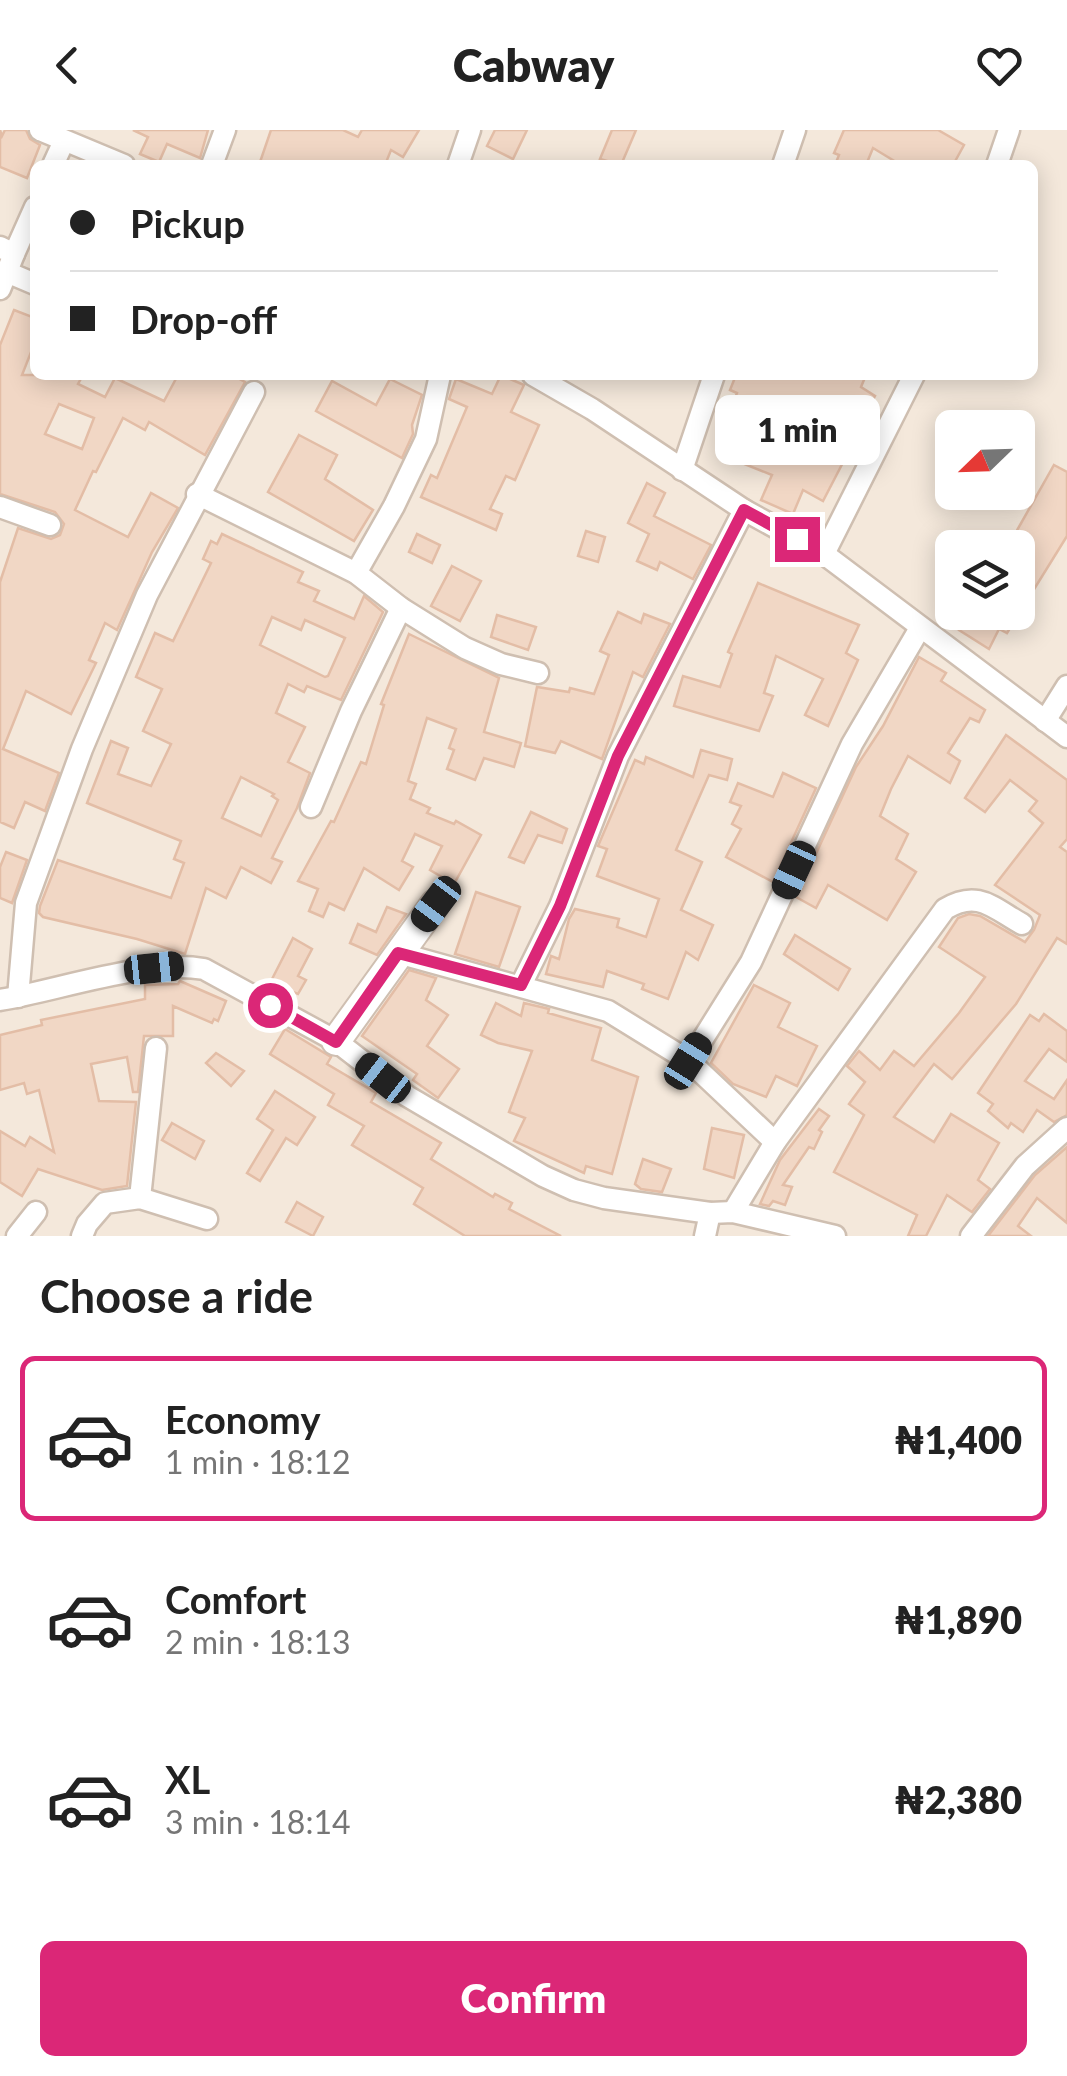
<!DOCTYPE html>
<meta charset="utf-8">
<style>
:root{--surface:#fff;--page:#f2f2f2;--text:#222;--muted:#767676;--line:#e0e0e0;--accent:#db2777}
body{margin:0;font-family:Lato,sans-serif;background:var(--page);color:var(--text);height:100vh;display:flex;flex-direction:column;font-size:38px;white-space:nowrap}
*{box-sizing:border-box;margin:0}
p{font-size:32px;color:var(--muted)}
.icon{flex:none;width:55px;height:55px;fill:none;stroke:currentColor;stroke-width:2;stroke-linecap:round;stroke-linejoin:round}
.map{position:relative;height:1106px;overflow:hidden}
.drawer{display:flex;flex-direction:column;background:var(--surface);flex:1}
.drawer>*{flex:none}
.top-card{position:absolute;left:30px;top:30px;width:1008px;height:220px;border-radius:15px;box-shadow:0 5px 25px #0003;display:grid;align-content:center;height:220px;padding:0 40px;background:var(--surface)}
.needle{width:65px;rotate:247deg}
.controls{position:absolute;left:935px;top:280px;display:grid;gap:20px}
.controls a{display:grid;place-items:center;width:100px;height:100px;border-radius:15px;background:var(--surface);box-shadow:0 5px 25px #0003;font-size:50px}
.end{position:absolute;width:45px;height:45px;margin:-22px;border:12px solid #db2777;background:#fff;box-shadow:0 0 0 5px #fff}
.from{border-radius:50%}
.bubble{position:absolute;height:70px;border-radius:15px;background:var(--surface);box-shadow:0 5px 25px #0003;font-size:32px;font-weight:800;line-height:70px;text-align:center}
.car{position:absolute;width:30px;height:60px;margin:-30px -15px;border-radius:12px;box-shadow:0 0 8px 2px #0007;background:linear-gradient(#222 24%,#8ab4d8 0 40%,#222 0 76%,#8ab4d8 0 86%,#222 0)}
.top-card b{display:flex;align-items:center;gap:35px;height:95px;font-size:38px}
.top-card b+b{border-top:2px solid var(--line)}
.top-card i{width:25px;height:25px;background:var(--text)}
ul{padding:0;list-style:none}
li{display:flex;align-items:center;gap:30px;height:165px;margin:0 20px 15px;padding:0 20px;border:5px solid transparent;border-radius:15px}
li div{flex:1}
li b{display:block;font-size:38px}
li em{font-style:normal;font-weight:800}
li.active{border-color:var(--accent)}
li>.icon{width:90px;height:90px;stroke-width:1.5}
h2{padding:0 40px;font-size:45px;line-height:120px}
.action{display:flex;gap:20px;margin-top:auto;padding:20px 40px}
.action a{flex:1;height:115px;border-radius:15px;background:var(--accent);color:#fff;font-size:40px;font-weight:800;line-height:115px;text-align:center}
header{display:flex;justify-content:space-between;align-items:center;height:130px;padding:0 40px;background:var(--surface);font-size:45px;font-weight:800}
.map>svg:first-child{display:block}
.residential{fill:#f4e8db;fill-rule:evenodd}
.building{fill:#f1d7c5;stroke:#e3bda6;stroke-width:2.5;fill-rule:evenodd}
.lines{fill:none;stroke-linecap:round;stroke-linejoin:round}
.minor-casing{stroke:#cfbfb1;stroke-width:25}
.tertiary-casing{stroke:#cfbfb1;stroke-width:32}
.minor{stroke:#fff;stroke-width:20}
.tertiary{stroke:#fff;stroke-width:28}
.route{stroke:#db2777;stroke-width:12}
</style>
<header><svg class="icon" aria-label="back" viewBox="0 0 24 24"><path d="M15 5l-7 7 7 7"/></svg>Cabway<svg class="icon" aria-label="heart" viewBox="0 0 24 24"><path d="M12 20l-8-8c-3-5 5-10 8-4 3-6 11-1 8 4z"/></svg></header>
<div class="map">
<svg width="1067" height="1106" viewBox="0 0 1067 1106">
<rect width="100%" height="100%" fill="#fcf6ec"/>
<path class="residential" d="M0,0H1067V1106H0ZM35,35H1032V245H35ZM952,298H1018V362H952ZM952,418H1018V482H952Z"/>
<g class="building">
<polygon points="0,0 2,6 5,0 26,0 30,9 40,15 27,48 0,37"/>
<polygon points="133,0 208,0 200,28 167,14 159,32 140,24 148,7"/>
<polygon points="271,0 343,0 358,7 362,0 419,0 403,27 391,20 385,35 259,35"/>
<polygon points="495,0 527,0 513,29 487,16"/>
<polygon points="612,0 636,0 621,35 600,29"/>
<polygon points="844,0 938,0 964,15 953,35 901,35 873,18 866,35 835,35 839,25 834,23"/>
<path d="M14,180L35,188V212L22,245H83L78,254L105,267L115,248L164,271L178,245H232L245,252L205,325L149,292L145,300L123,288L96,342L93,341L75,380L128,407L151,363L178,378L152,422L117,500L105,493L89,530L96,533L71,584L26,561L3,619L59,643L45,681L25,672L14,698L0,692V452L18,398L51,409L60,405L64,394L55,382L0,364V215ZM59,274L94,288L82,319L45,304Z"/>
<polygon points="501,245 524,255 511,282 539,295 515,350 506,346 490,379 502,384 496,400 421,367 431,345 437,348 467,277 449,269 456,249 492,264"/>
<polygon points="736,245 866,245 861,257 875,266 848,313 852,315 823,371 803,360 793,384 761,370 772,345 732,329 744,294 728,287 737,263 730,260"/>
<polygon points="390,249 422,265 412,295 413,304 402,328 316,281 332,251 376,275"/>
<polygon points="299,305 337,325 325,349 373,380 354,411 268,362"/>
<polygon points="1054,335 1067,342 1067,406 1007,503 999,499 989,519 959,500 967,485 961,482 1018,482 1018,418 1007,418"/>
<polygon points="647,353 665,363 654,386 711,415 693,449 660,432 657,440 637,431 649,404 628,393"/>
<polygon points="586,401 605,407 598,432 578,426"/>
<path d="M222,404L303,442L298,452L319,461L314,471L354,489L364,466L383,482L341,570L307,556L304,562L288,554L276,583L305,597L288,632L310,643L297,678L272,728L282,732L271,753L241,737L226,768L206,758L185,824L137,809L43,787L39,783L40,776L58,730L171,768L184,733L174,729L181,711L87,673L111,611L128,618L118,644L151,656L171,614L143,601L162,559L136,547L155,503L173,511L211,433L203,429L211,411L217,414ZM272,487L301,500L305,490L345,508L328,546L325,547L260,515ZM241,647L274,664L272,666L278,670L261,706L222,688Z"/>
<polygon points="417,404 440,415 432,433 409,422"/>
<polygon points="452,436 481,451 460,491 431,476"/>
<polygon points="758,453 859,495 846,523 858,530 828,596 805,585 823,549 776,526 764,563 773,566 759,601 674,576 683,546 720,557 732,524 728,522"/>
<polygon points="618,482 641,493 644,484 670,494 643,547 633,542 602,629 561,611 555,623 525,616 537,557 569,562 570,558 594,564 609,525 600,521"/>
<polygon points="497,485 536,497 528,520 491,507"/>
<polygon points="409,504 499,548 484,602 521,613 514,637 484,628 475,650 447,639 454,620 449,618 456,599 427,588 408,651 416,654 410,669 430,678 427,683 454,694 456,691 481,705 454,754 430,740 442,716 415,704 402,731 413,737 399,760 364,738 344,780 329,773 323,787 309,781 318,759 298,751 331,691 334,692 361,632 366,634 384,575 381,574"/>
<polygon points="919,527 946,543 941,551 985,580 979,592 970,588 948,623 960,631 950,653 908,626 891,659 880,686 908,704 896,729 916,742 887,790 828,755 816,778 796,767 856,637 883,596"/>
<polygon points="1006,605 1067,650 1067,709 1060,717 1067,722 1067,814 1057,808 1016,874 952,949 934,934 894,987 934,1012 951,984 999,1013 978,1050 990,1059 972,1082 947,1065 926,1106 908,1106 917,1085 834,1042 864,985 849,974 865,952 847,936 859,921 880,940 894,921 914,936 959,883 985,847 939,817 958,788 969,784 980,786 1025,812 1034,800 1040,785 995,755 1043,693 1029,681 1037,671 1010,650 985,682 965,668"/>
<polygon points="701,620 732,629 727,650 709,645 676,720 702,732 681,780 713,795 698,830 686,822 668,869 642,859 644,854 607,841 603,857 546,844 551,826 559,829 569,789 575,779 619,789 617,797 646,807 659,769 597,746 607,719 598,716 635,630 644,634 646,627 693,647"/>
<polygon points="783,643 816,658 773,752 726,727 741,699 732,694 741,676 730,672 738,653 773,667"/>
<polygon points="531,682 567,699 562,713 538,705 524,733 509,727"/>
<polygon points="6,722 27,730 12,773 0,768 0,737"/>
<polygon points="476,762 520,777 499,837 455,824"/>
<polygon points="387,777 406,784 377,825 350,813 358,794 376,802"/>
<polygon points="795,805 850,839 838,860 784,824"/>
<polygon points="293,808 312,819 298,846 306,850 298,864 270,853"/>
<polygon points="409,840 436,848 426,870 448,885 427,916 459,939 438,968 413,950 417,944 362,906"/>
<polygon points="180,851 226,871 218,891 214,889 212,893 173,876 173,906 144,906 138,962 133,962 127,927 91,934 99,971 136,972 127,1056 102,1060 38,1039 22,1066 0,1052 0,1001 25,1016 30,1007 54,1022 39,960 27,964 24,953 0,960 0,905 42,895 41,890 145,869 145,855 178,854"/>
<polygon points="754,855 790,873 778,897 817,916 797,956 776,946 766,967 733,954 711,933"/>
<polygon points="496,873 521,886 524,873 541,877 549,879 548,883 601,898 592,930 638,947 612,1044 586,1036 584,1043 514,1011 525,988 509,982 532,921 498,913 481,905"/>
<polygon points="1044,884 1067,901 1067,932 1049,919 1025,951 1054,969 1067,950 1067,985 1054,992 1037,980 1023,1002 1011,993 1008,998 988,981 993,974 978,963 1030,885 1039,891"/>
<polygon points="285,899 331,927 327,934 376,963 371,972 441,1013 431,1029 493,1067 495,1064 512,1073 509,1079 561,1106 465,1106 414,1074 423,1058 352,1015 364,996 328,975 334,964 270,924"/>
<polygon points="216,923 244,941 231,956 206,933"/>
<polygon points="275,961 315,987 297,1015 286,1008 260,1051 247,1043 273,1000 257,989"/>
<polygon points="819,979 829,986 819,1000 822,1002 814,1019 809,1017 783,1055 792,1057 785,1075 773,1071 769,1076 760,1074 780,1030"/>
<polygon points="172,993 204,1011 195,1029 162,1010"/>
<polygon points="712,998 744,1005 734,1048 704,1039"/>
<polygon points="1067,1017 1067,1093 1037,1068 1018,1096 1031,1106 988,1106 1035,1045"/>
<polygon points="643,1029 671,1039 662,1062 641,1059 635,1054"/>
<polygon points="297,1072 323,1087 313,1106 286,1092"/>
</g>
<g class="lines">
<g class="minor-casing">
<g id="minor">
<polyline points="40,0 124,35"/>
<polyline points="53,35 64,11"/>
<polyline points="212,35 225,0"/>
<polyline points="458,35 470,0"/>
<polyline points="783,35 795,0"/>
<polyline points="997,35 1009,0"/>
<polyline points="0,117 14,124 0,159"/>
<polyline points="14,124 35,77"/>
<polyline points="9,143 35,154"/>
<polyline points="533,245 592,279 744,380 824,424 1067,607"/>
<polyline points="682,340 714,245"/>
<polyline points="197,364 356,443 401,478 465,518 501,534 538,543"/>
<polyline points="0,377 50,395"/>
<polyline points="824,424 914,245"/>
<polyline points="356,443 394,376 426,309 440,245"/>
<polyline points="1045,591 1067,556"/>
<polyline points="311,677 351,581 401,478"/>
<polyline points="398,823 608,881 689,931 775,1012"/>
<polyline points="521,855 560,776 618,626 744,380"/>
<polyline points="18,867 26,773 82,619 147,465 254,262"/>
<path d="M0,870C60,860 145,829 204,839L336,911L407,966L543,1046L574,1060L604,1068L710,1083L733,1082L835,1106"/>
<polyline points="689,931 751,832 852,614 920,498"/>
<polyline points="140,1068 156,918"/>
<path d="M733,1082L775,1012L945,779C978,759 993,778 1022,794"/>
<polyline points="17,1106 36,1082"/>
<polyline points="82,1106 87,1094 105,1073 140,1068 207,1089"/>
<polyline points="705,1106 710,1083"/>
<polyline points="971,1106 1025,1036 1067,998"/>
</g>
</g>
<g class="tertiary-casing">
<polyline id="tertiary" points="336,911 435,774"/>
</g>
<use href="#minor" class="minor"/>
<use href="#tertiary" class="tertiary"/>
</g>
<g class="lines">
<polyline class="route" points="270,875 336,912 398,823 521,855 560,776 618,626 744,380 797,409"/>
</g>
</svg>
<div class="controls">
<a><svg class="needle" viewBox="-14 -14 28 28"><path d="M0-13l5 13h-10z" fill="#e53935"/><path d="M0 13l5-13h-10z" fill="#767676"/></svg></a>
<a><svg class="icon" aria-label="layers" viewBox="0 0 24 24"><path d="M12 4l9 5-9 5-9-5zM3 14l9 5 9-5"/></svg></a>
</div>
<i class="end from" style="left:270px;top:875px"></i>
<i class="end" style="left:797px;top:409px"></i>
<div class="bubble" style="left:715px;top:265px;width:165px">1 min</div>
<i class="car" style="left:794px;top:740px;rotate:205deg"></i>
<i class="car" style="left:436px;top:774px;rotate:217deg"></i>
<i class="car" style="left:154px;top:838px;rotate:84deg"></i>
<i class="car" style="left:688px;top:931px;rotate:32deg"></i>
<i class="car" style="left:383px;top:948px;rotate:308deg"></i>
<div class="top-card">
<b><i class="from"></i>Pickup</b>
<b><i></i>Drop-off</b>
</div>
</div>
<section class="drawer">
<h2>Choose a ride</h2>
<ul>
<li class="active"><svg class="icon" aria-label="car" viewBox="0 0 24 24"><path d="M5 17H2v-5l4-1 3-4h7l3 4 3 1v5h-3M9 17h6M6 11h13"/><circle cx="7" cy="17" r="2"/><circle cx="17" cy="17" r="2"/></svg><div><b>Economy</b><p>1 min · 18:12</p></div><em>₦1,400</em></li>
<li><svg class="icon" aria-label="car" viewBox="0 0 24 24"><path d="M5 17H2v-5l4-1 3-4h7l3 4 3 1v5h-3M9 17h6M6 11h13"/><circle cx="7" cy="17" r="2"/><circle cx="17" cy="17" r="2"/></svg><div><b>Comfort</b><p>2 min · 18:13</p></div><em>₦1,890</em></li>
<li><svg class="icon" aria-label="car" viewBox="0 0 24 24"><path d="M5 17H2v-5l4-1 3-4h7l3 4 3 1v5h-3M9 17h6M6 11h13"/><circle cx="7" cy="17" r="2"/><circle cx="17" cy="17" r="2"/></svg><div><b>XL</b><p>3 min · 18:14</p></div><em>₦2,380</em></li>
</ul>
<div class="action"><a>Confirm</a></div>
</section>
